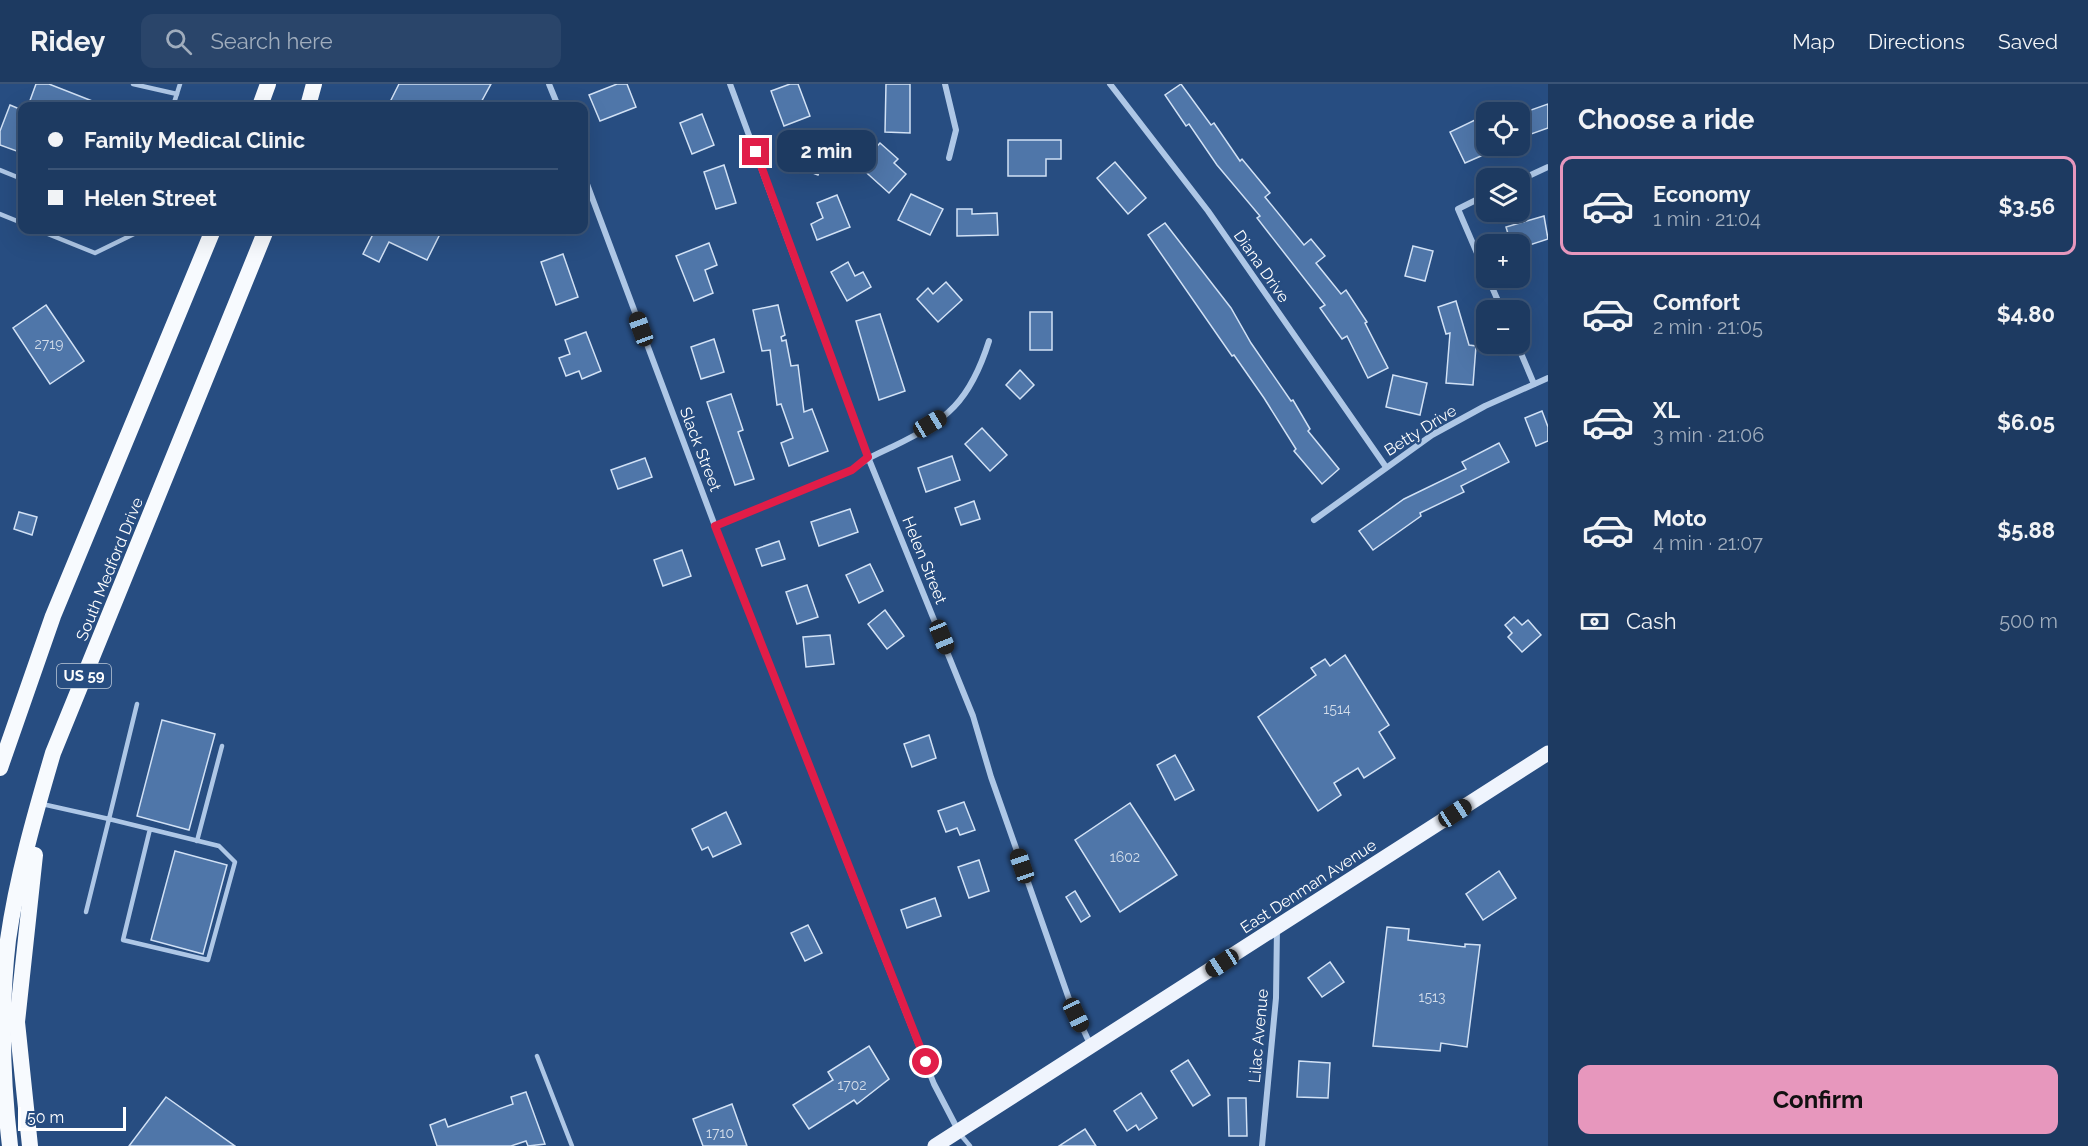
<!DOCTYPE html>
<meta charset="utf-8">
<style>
:root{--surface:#1d3a61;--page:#2a456a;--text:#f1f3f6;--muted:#a0adbd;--line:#3b5476;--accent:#e797bd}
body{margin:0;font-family:Raleway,sans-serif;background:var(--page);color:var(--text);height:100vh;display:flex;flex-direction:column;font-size:22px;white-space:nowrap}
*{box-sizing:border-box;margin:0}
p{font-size:20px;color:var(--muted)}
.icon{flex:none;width:33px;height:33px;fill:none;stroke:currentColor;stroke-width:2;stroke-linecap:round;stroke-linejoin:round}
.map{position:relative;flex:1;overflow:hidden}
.details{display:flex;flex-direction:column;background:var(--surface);width:540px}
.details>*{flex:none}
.banner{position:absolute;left:18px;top:18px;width:570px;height:132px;border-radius:12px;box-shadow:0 6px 24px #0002,0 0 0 2px var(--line);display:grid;align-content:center;height:132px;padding:0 30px;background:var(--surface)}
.fabs{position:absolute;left:1476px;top:18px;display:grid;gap:12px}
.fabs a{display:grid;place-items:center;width:54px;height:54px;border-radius:12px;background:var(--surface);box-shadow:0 6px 24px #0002,0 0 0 2px var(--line);font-size:30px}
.scale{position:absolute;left:18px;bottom:15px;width:108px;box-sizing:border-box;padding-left:6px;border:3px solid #fff;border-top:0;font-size:16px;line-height:21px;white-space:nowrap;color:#fff;-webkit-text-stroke:4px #274d81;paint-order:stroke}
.end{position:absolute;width:27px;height:27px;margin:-14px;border:8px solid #e11d48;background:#fff;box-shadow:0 0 0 3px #fff}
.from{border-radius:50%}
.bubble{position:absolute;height:42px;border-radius:12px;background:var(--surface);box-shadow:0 6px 24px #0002,0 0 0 2px var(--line);font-size:20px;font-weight:700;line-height:42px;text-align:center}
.car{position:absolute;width:18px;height:36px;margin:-18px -9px;border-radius:8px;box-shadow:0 0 4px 2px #0007;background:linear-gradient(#222 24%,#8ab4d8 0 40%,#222 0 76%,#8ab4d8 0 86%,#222 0)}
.banner b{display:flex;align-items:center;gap:21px;height:57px;font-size:22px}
.banner b+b{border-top:2px solid var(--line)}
.banner i{width:15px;height:15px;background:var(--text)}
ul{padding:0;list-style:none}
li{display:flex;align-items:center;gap:18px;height:99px;margin:0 12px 9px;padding:0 18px;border:3px solid transparent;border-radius:12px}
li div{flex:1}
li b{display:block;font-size:22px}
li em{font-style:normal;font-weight:700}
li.active{border-color:var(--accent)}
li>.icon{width:54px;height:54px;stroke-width:1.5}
h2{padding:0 30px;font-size:27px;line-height:72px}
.pay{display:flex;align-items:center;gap:15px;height:66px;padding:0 30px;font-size:22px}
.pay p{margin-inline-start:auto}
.primary-button{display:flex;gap:12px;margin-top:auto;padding:12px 30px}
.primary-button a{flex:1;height:69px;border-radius:12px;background:var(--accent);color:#111;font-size:24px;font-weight:700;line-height:69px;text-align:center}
header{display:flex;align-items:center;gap:36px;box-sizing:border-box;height:84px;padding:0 30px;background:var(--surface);border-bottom:2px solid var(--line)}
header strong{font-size:28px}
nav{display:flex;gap:33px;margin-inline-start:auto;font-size:21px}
.search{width:420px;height:54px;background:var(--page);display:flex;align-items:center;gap:15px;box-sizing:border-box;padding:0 21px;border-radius:12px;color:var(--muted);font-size:22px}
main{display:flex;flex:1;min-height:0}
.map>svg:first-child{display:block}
.building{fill:#4f76a9;stroke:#d1e1f5;stroke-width:1.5}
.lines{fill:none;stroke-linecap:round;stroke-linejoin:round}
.service{stroke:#aec7e6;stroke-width:4.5}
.minor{stroke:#aec7e6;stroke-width:6}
.primary{stroke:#eff4fd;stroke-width:15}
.trunk{stroke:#f7fafe;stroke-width:16}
.route{stroke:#e11d48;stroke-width:8}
.labels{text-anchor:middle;stroke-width:4.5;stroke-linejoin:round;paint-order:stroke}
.number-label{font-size:14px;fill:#d3ddea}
.shield{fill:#274d81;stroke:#becad9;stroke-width:1.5}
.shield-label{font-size:15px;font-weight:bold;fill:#fff}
.street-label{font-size:16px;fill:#fff;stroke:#274d81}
</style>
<header>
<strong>Ridey</strong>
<div class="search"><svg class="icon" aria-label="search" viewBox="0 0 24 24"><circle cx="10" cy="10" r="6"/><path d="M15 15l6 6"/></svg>Search here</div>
<nav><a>Map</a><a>Directions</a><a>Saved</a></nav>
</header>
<main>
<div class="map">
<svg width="1548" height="1062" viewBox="0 0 1548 1062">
<rect width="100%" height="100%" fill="#274d81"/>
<g class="building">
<polygon points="36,0 49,0 105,22 28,22"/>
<polygon points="399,0 491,0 479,22 388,22"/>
<polygon points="617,0 627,0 636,23 600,37 589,11"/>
<polygon points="790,0 798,0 810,32 784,42 771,7"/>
<polygon points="886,0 910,0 910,49 885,48"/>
<polygon points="1181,0 1211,41 1214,39 1240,77 1242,75 1270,109 1265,113 1304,161 1311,155 1325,172 1316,179 1341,210 1346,206 1367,238 1365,239 1388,284 1368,294 1347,252 1342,255 1320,224 1325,221 1257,134 1260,132 1217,81 1189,40 1186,42 1165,11"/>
<polygon points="1548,20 1548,44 1520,54 1520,30"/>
<polygon points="10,21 22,26 22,69 0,61 0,47"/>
<polygon points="702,30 714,61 692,70 680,39"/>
<polygon points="1475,36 1490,68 1465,79 1450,48"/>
<polygon points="1008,56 1061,56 1061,75 1046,75 1046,92 1008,92"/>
<polygon points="880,59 898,75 894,79 906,90 889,109 859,82"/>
<polygon points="806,70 823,77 818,91 800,84"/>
<polygon points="1115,78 1146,114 1128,130 1097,94"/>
<polygon points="724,81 736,119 716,125 704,88"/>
<polygon points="911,110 943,125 930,151 898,136"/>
<polygon points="837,111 850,143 817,156 811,140 823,134 817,119"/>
<polygon points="957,125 972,125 972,130 997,129 998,151 957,152"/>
<polygon points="1544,132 1548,155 1520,164 1520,160 1511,160 1506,143"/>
<polygon points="1165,139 1231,224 1251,259 1291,317 1293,316 1310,345 1308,347 1339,385 1322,400 1294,367 1296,365 1264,314 1234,271 1232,272 1148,151"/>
<polygon points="364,146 442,146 427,176 389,158 379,178 363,170 373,150"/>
<polygon points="709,159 717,181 705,186 713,209 694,217 676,172"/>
<polygon points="1413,162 1433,167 1425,197 1405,192"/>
<polygon points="563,170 578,213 556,221 541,178"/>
<polygon points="848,178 855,192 863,188 871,203 847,217 831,188"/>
<polygon points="946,198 962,216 938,238 917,215 928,204 933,210"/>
<polygon points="1456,217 1469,261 1476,262 1473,301 1446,299 1450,249 1446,250 1438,223"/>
<polygon points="46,221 84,277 50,300 13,244"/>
<polygon points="778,221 785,251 781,253 782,257 786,256 791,282 798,281 804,328 812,325 828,367 789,382 781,359 793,354 781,320 777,321 770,266 762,267 753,226"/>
<rect x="1030" y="228" width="22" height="38"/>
<polygon points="880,230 905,307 879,316 856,237"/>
<polygon points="586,248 601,287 582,295 579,287 566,292 559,274 570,270 565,256"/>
<polygon points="714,255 724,288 701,295 691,263"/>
<polygon points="1020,286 1034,301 1020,315 1006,301"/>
<polygon points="1393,291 1427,299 1420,331 1386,323"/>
<polygon points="731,310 743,346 738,348 754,395 735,401 707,318"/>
<polygon points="1542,327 1548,343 1548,357 1536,362 1525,334"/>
<polygon points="982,344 1007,371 990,387 965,360"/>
<polygon points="1499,359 1509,378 1461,402 1464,408 1420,429 1421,432 1373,466 1359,447 1404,415 1466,385 1462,378"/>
<polygon points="952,372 960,396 926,408 918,384"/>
<polygon points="645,374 652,393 618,405 611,386"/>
<polygon points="974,417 980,435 961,441 955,424"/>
<polygon points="850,425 858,448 819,462 811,438"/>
<polygon points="19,428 37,433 32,451 14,445"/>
<polygon points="779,457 785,475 762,482 756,465"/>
<polygon points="682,466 691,492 663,502 654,476"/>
<polygon points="870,480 883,507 859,519 846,491"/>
<polygon points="807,501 818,533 797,540 786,508"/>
<polygon points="885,526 904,552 887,565 868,540"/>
<polygon points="1514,533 1522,541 1528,536 1541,551 1522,568 1508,553 1512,549 1505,541"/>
<polygon points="830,551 834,580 806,583 803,553"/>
<polygon points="1345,571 1389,641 1379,648 1395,674 1364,694 1358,684 1334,699 1341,711 1318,727 1258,633 1316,591 1311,584 1325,575 1330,582"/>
<polygon points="162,636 215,650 189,746 137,732"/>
<polygon points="929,651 936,674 912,683 904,660"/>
<polygon points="1175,671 1194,706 1175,716 1157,681"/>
<polygon points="964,718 975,746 960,751 957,744 946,748 938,727"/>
<polygon points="1130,719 1177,791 1120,828 1075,756"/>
<polygon points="726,728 741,760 713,773 708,763 702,766 692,745"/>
<polygon points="175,767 227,781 203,870 151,856"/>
<polygon points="979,776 989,807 969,814 958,783"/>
<polygon points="1499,787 1516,814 1483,836 1466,810"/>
<polygon points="1075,807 1090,832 1081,838 1066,813"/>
<polygon points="935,814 941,832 907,844 901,826"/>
<polygon points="808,841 822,869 805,877 791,849"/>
<polygon points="1387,843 1409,845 1408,856 1465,863 1465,860 1480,861 1467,963 1441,959 1440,967 1373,962"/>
<polygon points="1330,878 1344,898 1322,913 1308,894"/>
<polygon points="869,962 889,995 857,1020 854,1016 809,1045 793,1021 833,996 828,988"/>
<polygon points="1188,976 1210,1011 1193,1022 1171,987"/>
<polygon points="1299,977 1330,979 1328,1014 1297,1013"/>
<polygon points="526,1008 545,1060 528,1062 526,1057 511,1062 437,1062 430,1041 445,1035 448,1043 513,1020 511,1013"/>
<polygon points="1141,1009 1157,1034 1139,1046 1136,1041 1127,1047 1114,1027"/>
<polygon points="166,1013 235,1062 129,1062"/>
<polygon points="1228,1014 1246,1014 1247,1052 1229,1052"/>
<polygon points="732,1020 747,1062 703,1062 693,1035"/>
<polygon points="1085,1045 1096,1062 1059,1062"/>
</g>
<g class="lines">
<g class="service">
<polyline points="133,0 177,10"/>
<polyline points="173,22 180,0"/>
<polyline points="0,86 22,95"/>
<polyline points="0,130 22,139"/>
<polyline points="38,146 95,169 136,149 137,146"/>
<polyline points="42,720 109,735 137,620"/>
<polyline points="197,757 222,662"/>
<polyline points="86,828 109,735 219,762 235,778 208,876 123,856 150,745"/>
<polyline points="537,972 572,1062"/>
<polyline points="960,1050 970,1062"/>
</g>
<g class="minor">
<polyline points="549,0 558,22"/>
<polyline points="730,0 868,373 973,632 991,693 1069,915 1091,962"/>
<polyline points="945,0 956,46 949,74"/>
<polyline points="1110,0 1208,127 1386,383"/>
<polyline points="584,92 715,442 934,1000 958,1046"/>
<polyline points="1520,96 1548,83"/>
<polyline points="1486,111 1458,125 1486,190"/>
<polyline points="1488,194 1502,226"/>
<polyline points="1517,260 1534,300"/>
<polyline points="1314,436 1432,351 1485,322 1548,294"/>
<path d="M715,442L852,386C865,375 877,370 892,363C948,336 970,317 989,257"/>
<polyline points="1262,1062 1276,914 1277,844"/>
</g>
<polyline class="primary" points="935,1062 1548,669"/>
<g class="trunk">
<polyline points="260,22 268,0"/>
<polyline points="308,22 314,0"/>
<polyline points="0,684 53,532 213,146"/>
<path d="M10,1062C2,994 0,924 8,856C17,793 35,730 53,669L266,146"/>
<polyline points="30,1062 17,938 35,771"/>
</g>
</g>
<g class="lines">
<polyline class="route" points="756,68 868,373 852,386 715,442 926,978"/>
</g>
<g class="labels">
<g class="number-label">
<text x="49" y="265">2719</text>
<text x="1337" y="630">1514</text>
<text x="1125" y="778">1602</text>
<text x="1432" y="918">1513</text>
<text x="852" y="1006">1702</text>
<text x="720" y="1054">1710</text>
</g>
<rect class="shield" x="57" y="580" width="54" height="24" rx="4.5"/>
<g class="shield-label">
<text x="84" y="597">US 59</text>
</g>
<g class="street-label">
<text transform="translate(1262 182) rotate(55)" y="6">Diana Drive</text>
<text transform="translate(1420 346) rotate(-32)" y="6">Betty Drive</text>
<text transform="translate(701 365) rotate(69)" y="6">Slack Street</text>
<text transform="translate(925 476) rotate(68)" y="6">Helen Street</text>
<text transform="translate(109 485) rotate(-68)" y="6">South Medford Drive</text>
<text transform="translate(1308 802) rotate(-33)" y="6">East Denman Avenue</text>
<text transform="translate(1258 952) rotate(-85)" y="6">Lilac Avenue</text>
</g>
</g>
</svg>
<div class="fabs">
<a><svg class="icon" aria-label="locate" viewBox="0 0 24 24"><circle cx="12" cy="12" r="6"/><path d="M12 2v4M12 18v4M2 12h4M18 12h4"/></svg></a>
<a><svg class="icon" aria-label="layers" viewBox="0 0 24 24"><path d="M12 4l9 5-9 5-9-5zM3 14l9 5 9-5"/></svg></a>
<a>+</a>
<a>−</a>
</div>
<div class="scale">50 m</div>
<i class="end from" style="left:926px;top:978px"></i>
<i class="end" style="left:756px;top:68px"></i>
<div class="bubble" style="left:777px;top:46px;width:99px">2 min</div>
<i class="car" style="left:641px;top:245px;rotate:340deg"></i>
<i class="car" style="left:930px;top:340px;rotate:59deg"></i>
<i class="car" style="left:942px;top:553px;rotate:158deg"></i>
<i class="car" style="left:1455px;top:729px;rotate:57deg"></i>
<i class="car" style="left:1022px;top:782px;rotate:341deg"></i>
<i class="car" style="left:1222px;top:879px;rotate:237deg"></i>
<i class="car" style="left:1076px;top:931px;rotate:155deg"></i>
<div class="banner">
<b><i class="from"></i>Family Medical Clinic</b>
<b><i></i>Helen Street</b>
</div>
</div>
<section class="details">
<h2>Choose a ride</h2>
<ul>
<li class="active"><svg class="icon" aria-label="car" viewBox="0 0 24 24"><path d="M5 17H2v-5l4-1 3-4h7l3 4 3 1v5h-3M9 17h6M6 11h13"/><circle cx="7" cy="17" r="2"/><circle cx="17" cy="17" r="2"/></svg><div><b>Economy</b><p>1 min · 21:04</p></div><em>$3.56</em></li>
<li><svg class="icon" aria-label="car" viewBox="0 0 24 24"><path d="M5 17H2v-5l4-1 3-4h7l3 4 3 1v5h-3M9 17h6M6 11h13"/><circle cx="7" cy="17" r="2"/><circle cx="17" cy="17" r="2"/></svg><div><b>Comfort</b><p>2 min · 21:05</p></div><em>$4.80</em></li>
<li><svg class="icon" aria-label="car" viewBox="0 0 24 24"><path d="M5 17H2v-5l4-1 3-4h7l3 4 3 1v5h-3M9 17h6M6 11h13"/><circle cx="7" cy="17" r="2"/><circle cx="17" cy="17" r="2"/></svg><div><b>XL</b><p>3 min · 21:06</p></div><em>$6.05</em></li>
<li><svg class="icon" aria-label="car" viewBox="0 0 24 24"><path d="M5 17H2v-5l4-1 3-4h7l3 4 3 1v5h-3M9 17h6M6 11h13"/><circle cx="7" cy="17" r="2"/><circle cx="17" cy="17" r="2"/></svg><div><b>Moto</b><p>4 min · 21:07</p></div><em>$5.88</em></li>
</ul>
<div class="pay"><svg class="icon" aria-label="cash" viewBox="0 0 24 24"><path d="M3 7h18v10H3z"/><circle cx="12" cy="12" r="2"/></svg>Cash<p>500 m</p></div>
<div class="primary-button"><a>Confirm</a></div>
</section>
</main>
